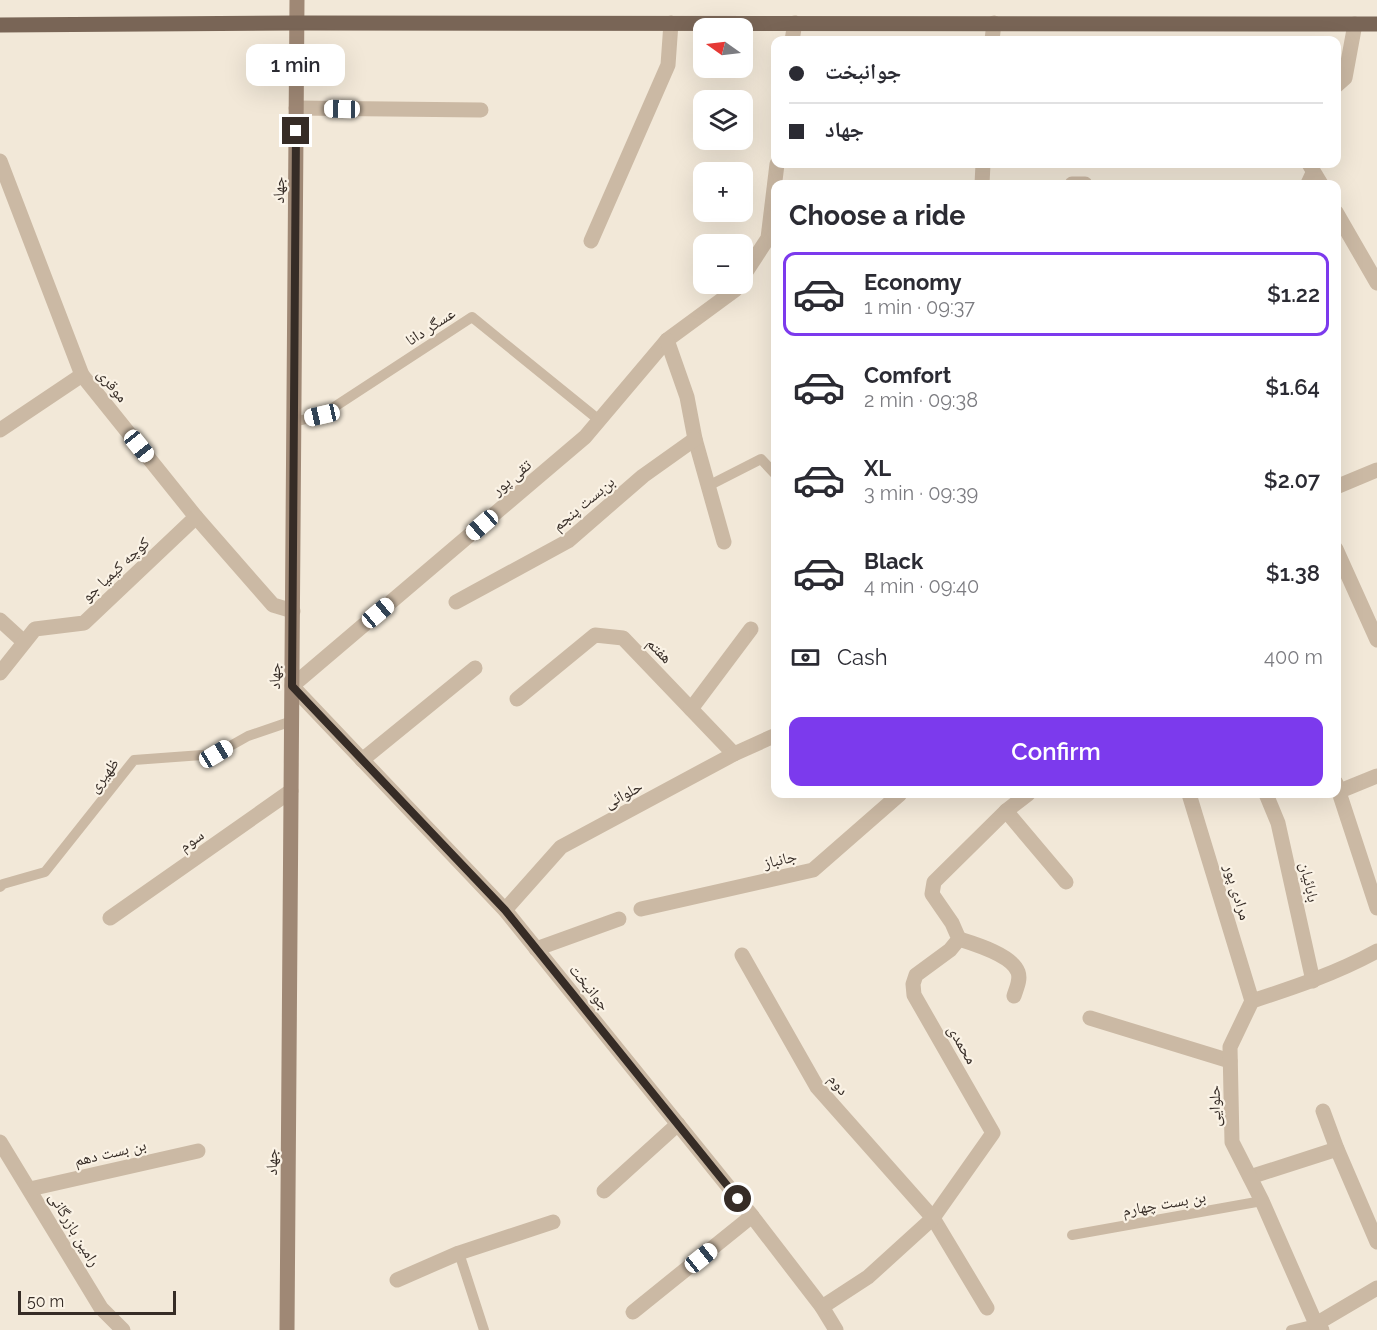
<!DOCTYPE html>
<meta charset="utf-8">
<style>
:root{--surface:#fff;--page:#f2f2f3;--text:#2b2b33;--muted:#7c7c81;--line:#e1e1e2;--accent:#7c3aed}
body{margin:0;font-family:Raleway,"Noto Naskh Arabic",sans-serif;background:var(--page);color:var(--text);height:100vh;display:flex;flex-direction:column;font-size:22px;white-space:nowrap}
*{box-sizing:border-box;margin:0}
p{font-size:20px;color:var(--muted)}
.icon{flex:none;width:33px;height:33px;fill:none;stroke:currentColor;stroke-width:2;stroke-linecap:round;stroke-linejoin:round}
.map{position:relative;flex:1;overflow:hidden}
.panel{position:absolute;left:771px;top:180px;width:570px;height:618px;display:flex;flex-direction:column;background:var(--surface);border-radius:12px;box-shadow:0 6px 24px #0002}
.panel>*{flex:none}
.guide{position:absolute;left:771px;top:36px;width:570px;height:132px;border-radius:12px;box-shadow:0 6px 24px #0002;display:grid;align-content:center;height:132px;padding:0 18px;background:var(--surface)}
.needle{width:39px;rotate:284deg}
.controls{position:absolute;left:693px;top:18px;display:grid;gap:12px}
.controls a{display:grid;place-items:center;width:60px;height:60px;border-radius:12px;background:var(--surface);box-shadow:0 6px 24px #0002;font-size:30px}
.scale{position:absolute;left:18px;bottom:15px;width:158px;box-sizing:border-box;padding-left:6px;border:3px solid #362c26;border-top:0;font-size:16px;line-height:21px;white-space:nowrap;color:#362c26;-webkit-text-stroke:4px #faf2e5;paint-order:stroke}
.end{position:absolute;width:27px;height:27px;margin:-14px;border:8px solid #362c26;background:#fff;box-shadow:0 0 0 3px #fff}
.from{border-radius:50%}
.bubble{position:absolute;height:42px;border-radius:12px;background:var(--surface);box-shadow:0 6px 24px #0002;font-size:20px;font-weight:600;line-height:42px;text-align:center}
.car{position:absolute;width:18px;height:36px;margin:-18px -9px;border-radius:8px;box-shadow:0 0 4px 2px #0007;background:linear-gradient(#fff 24%,#345 0 40%,#fff 0 76%,#345 0 86%,#fff 0)}
.guide b{display:flex;align-items:center;gap:21px;height:57px;font-size:22px}
.guide b+b{border-top:2px solid var(--line)}
.guide i{width:15px;height:15px;background:var(--text)}
ul{padding:0;list-style:none}
li{display:flex;align-items:center;gap:18px;height:84px;margin:0 12px 9px;padding:0 6px;border:3px solid transparent;border-radius:12px}
li div{flex:1}
li b{display:block;font-size:22px}
li em{font-style:normal;font-weight:600}
li.active{border-color:var(--accent)}
li>.icon{width:54px;height:54px;stroke-width:1.5}
h2{padding:0 18px;font-size:27px;line-height:72px}
.pay{display:flex;align-items:center;gap:15px;height:66px;padding:0 18px;font-size:22px}
.pay p{margin-inline-start:auto}
.action{display:flex;gap:12px;margin-top:auto;padding:12px 18px}
.action a{flex:1;height:69px;border-radius:12px;background:var(--accent);color:#fff;font-size:24px;font-weight:600;line-height:69px;text-align:center}
.map>svg:first-child{display:block}
.lines{fill:none;stroke-linecap:round;stroke-linejoin:round}
.lane{stroke:#cbb9a4;stroke-width:10}
.street{stroke:#cbb9a4;stroke-width:15}
.secondary{stroke:#9f8875;stroke-width:15}
.primary{stroke:#796556;stroke-width:15}
.route{stroke:#362c26;stroke-width:8}
.labels{text-anchor:middle;stroke-width:4.5;stroke-linejoin:round;paint-order:stroke}
.street-label{font-size:16px;fill:#362c26;stroke:#faf2e5}
</style>
<div class="map">
<svg width="1377" height="1330" viewBox="0 0 1377 1330">
<rect width="100%" height="100%" fill="#f2e8d8"/>
<g class="lines">
<g class="lane">
<polyline points="1305,184 1312,169"/>
<polyline points="294,422 322,415 472,317 599,420"/>
<polyline points="708,486 761,459 776,475"/>
<polyline points="0,887 3,884 45,872 134,760 216,754 248,736 292,721"/>
<polyline points="1072,1235 1262,1201"/>
<polyline points="459,1253 484,1330"/>
<polyline points="1291,1330 1316,1324"/>
</g>
<g class="street">
<polyline points="792,40 795,23"/>
<polyline points="992,40 994,23"/>
<polyline points="1336,86 1345,78 1355,24"/>
<polyline points="296,108 481,110"/>
<polyline points="0,161 82,375 196,517 273,605 293,611"/>
<polyline points="1309,164 1321,184"/>
<polyline points="982,184 983,164"/>
<polyline points="1072,184 1085,184"/>
<polyline points="1336,212 1377,283"/>
<polyline points="591,241 668,65 671,23"/>
<polyline points="742,278 768,238 777,164"/>
<polyline points="739,284 735,290 667,340 585,437 292,686 505,910 752,1216 822,1307 836,1330"/>
<polyline points="667,340 687,397 695,439 724,542"/>
<polyline points="0,430 82,375"/>
<polyline points="1336,487 1377,470"/>
<polyline points="1336,549 1377,640"/>
<polyline points="456,602 568,541 643,476 695,439"/>
<polyline points="0,620 24,642"/>
<polyline points="0,673 35,629 84,623 196,517"/>
<polyline points="517,699 595,635 623,638 734,754"/>
<polyline points="691,709 751,629"/>
<polyline points="362,760 475,668"/>
<polyline points="1336,783 1377,908"/>
<polyline points="1340,791 1377,776"/>
<polyline points="1189,794 1252,1001"/>
<polyline points="1266,794 1278,823 1313,981"/>
<polyline points="1006,811 1066,882"/>
<polyline points="641,909 813,870 900,794"/>
<polyline points="505,910 561,847 734,754 776,735"/>
<polyline points="110,918 291,791"/>
<path d="M959,939C975,944 1012,955 1018,972C1021,980 1016,989 1014,996"/>
<polyline points="536,949 619,919"/>
<polyline points="742,955 817,1087 933,1218 987,1308"/>
<polyline points="1090,1018 1230,1061"/>
<polyline points="1323,1111 1337,1149"/>
<polyline points="0,1142 101,1308 123,1330"/>
<polyline points="1250,1177 1337,1149 1377,1242"/>
<polyline points="30,1189 198,1151"/>
<polyline points="604,1191 678,1124"/>
<polyline points="397,1280 459,1253 553,1222"/>
<polyline points="822,1307 868,1277 933,1218 993,1133 914,995 913,984 916,975 950,950 959,939 952,923 932,894 934,882 1006,811 1028,794"/>
<polyline points="633,1312 752,1216"/>
<polyline points="1316,1324 1377,1288"/>
<path d="M1322,1330L1316,1324L1262,1201L1232,1142L1230,1047L1252,1001C1295,987 1337,973 1377,951"/>
</g>
<polyline class="secondary" points="287,1330 297,0"/>
<polyline class="primary" points="0,25 297,23 1377,24"/>
</g>
<g class="lines">
<polyline class="route" points="296,131 292,686 505,910 738,1199"/>
</g>
<g class="labels">
<g class="street-label">
<text transform="translate(278 190) rotate(-90)" y="6">جهاد</text>
<text transform="translate(430 326) rotate(-33)" y="6">عسگر دانا</text>
<text transform="translate(113 385) rotate(51)" y="6">موقری</text>
<text transform="translate(511 477) rotate(-40)" y="6">تقی پور</text>
<text transform="translate(583 503) rotate(-40)" y="6">بن‌بست پنجم</text>
<text transform="translate(115 569) rotate(-43)" y="6">کوچه کیمیا جو</text>
<text transform="translate(660 650) rotate(46)" y="6">هفتم</text>
<text transform="translate(274 676) rotate(-90)" y="6">جهاد</text>
<text transform="translate(103 775) rotate(-52)" y="6">ظهیری</text>
<text transform="translate(623 794) rotate(-28)" y="6">حلوائی</text>
<text transform="translate(191 840) rotate(-35)" y="6">سوم</text>
<text transform="translate(780 859) rotate(-13)" y="6">جانباز</text>
<text transform="translate(1310 882) rotate(78)" y="6">بابائیان</text>
<text transform="translate(1238 892) rotate(73)" y="6">مرادی پور</text>
<text transform="translate(590 987) rotate(51)" y="6">جوانبخت</text>
<text transform="translate(963 1044) rotate(60)" y="6">محمدی</text>
<text transform="translate(839 1084) rotate(51)" y="6">دوم</text>
<text transform="translate(1214 1106) rotate(-91)" y="6">حلوایی</text>
<text transform="translate(110 1152) rotate(-13)" y="6">بن بست دهم</text>
<text transform="translate(271 1162) rotate(-90)" y="6">جهاد</text>
<text transform="translate(1164 1203) rotate(-10)" y="6">بن بست چهارم</text>
<text transform="translate(75 1229) rotate(59)" y="6">رامین بازرگانی</text>
</g>
</g>
</svg>
<div class="controls">
<a><svg class="needle" viewBox="-14 -14 28 28"><path d="M0-13l5 13h-10z" fill="#e53935"/><path d="M0 13l5-13h-10z" fill="#7c7c81"/></svg></a>
<a><svg class="icon" aria-label="layers" viewBox="0 0 24 24"><path d="M12 4l9 5-9 5-9-5zM3 14l9 5 9-5"/></svg></a>
<a>+</a>
<a>−</a>
</div>
<div class="scale">50 m</div>
<i class="end from" style="left:738px;top:1199px"></i>
<i class="end" style="left:296px;top:131px"></i>
<div class="bubble" style="left:246px;top:44px;width:99px">1 min</div>
<i class="car" style="left:342px;top:109px;rotate:271deg"></i>
<i class="car" style="left:322px;top:415px;rotate:257deg"></i>
<i class="car" style="left:139px;top:446px;rotate:141deg"></i>
<i class="car" style="left:482px;top:525px;rotate:229deg"></i>
<i class="car" style="left:378px;top:613px;rotate:50deg"></i>
<i class="car" style="left:216px;top:754px;rotate:59deg"></i>
<i class="car" style="left:701px;top:1258px;rotate:51deg"></i>
<div class="guide">
<b><i class="from"></i>جوانبخت</b>
<b><i></i>جهاد</b>
</div>
<section class="panel">
<h2>Choose a ride</h2>
<ul>
<li class="active"><svg class="icon" aria-label="car" viewBox="0 0 24 24"><path d="M5 17H2v-5l4-1 3-4h7l3 4 3 1v5h-3M9 17h6M6 11h13"/><circle cx="7" cy="17" r="2"/><circle cx="17" cy="17" r="2"/></svg><div><b>Economy</b><p>1 min · 09:37</p></div><em>$1.22</em></li>
<li><svg class="icon" aria-label="car" viewBox="0 0 24 24"><path d="M5 17H2v-5l4-1 3-4h7l3 4 3 1v5h-3M9 17h6M6 11h13"/><circle cx="7" cy="17" r="2"/><circle cx="17" cy="17" r="2"/></svg><div><b>Comfort</b><p>2 min · 09:38</p></div><em>$1.64</em></li>
<li><svg class="icon" aria-label="car" viewBox="0 0 24 24"><path d="M5 17H2v-5l4-1 3-4h7l3 4 3 1v5h-3M9 17h6M6 11h13"/><circle cx="7" cy="17" r="2"/><circle cx="17" cy="17" r="2"/></svg><div><b>XL</b><p>3 min · 09:39</p></div><em>$2.07</em></li>
<li><svg class="icon" aria-label="car" viewBox="0 0 24 24"><path d="M5 17H2v-5l4-1 3-4h7l3 4 3 1v5h-3M9 17h6M6 11h13"/><circle cx="7" cy="17" r="2"/><circle cx="17" cy="17" r="2"/></svg><div><b>Black</b><p>4 min · 09:40</p></div><em>$1.38</em></li>
</ul>
<div class="pay"><svg class="icon" aria-label="cash" viewBox="0 0 24 24"><path d="M3 7h18v10H3z"/><circle cx="12" cy="12" r="2"/></svg>Cash<p>400 m</p></div>
<div class="action"><a>Confirm</a></div>
</section>
</div>
